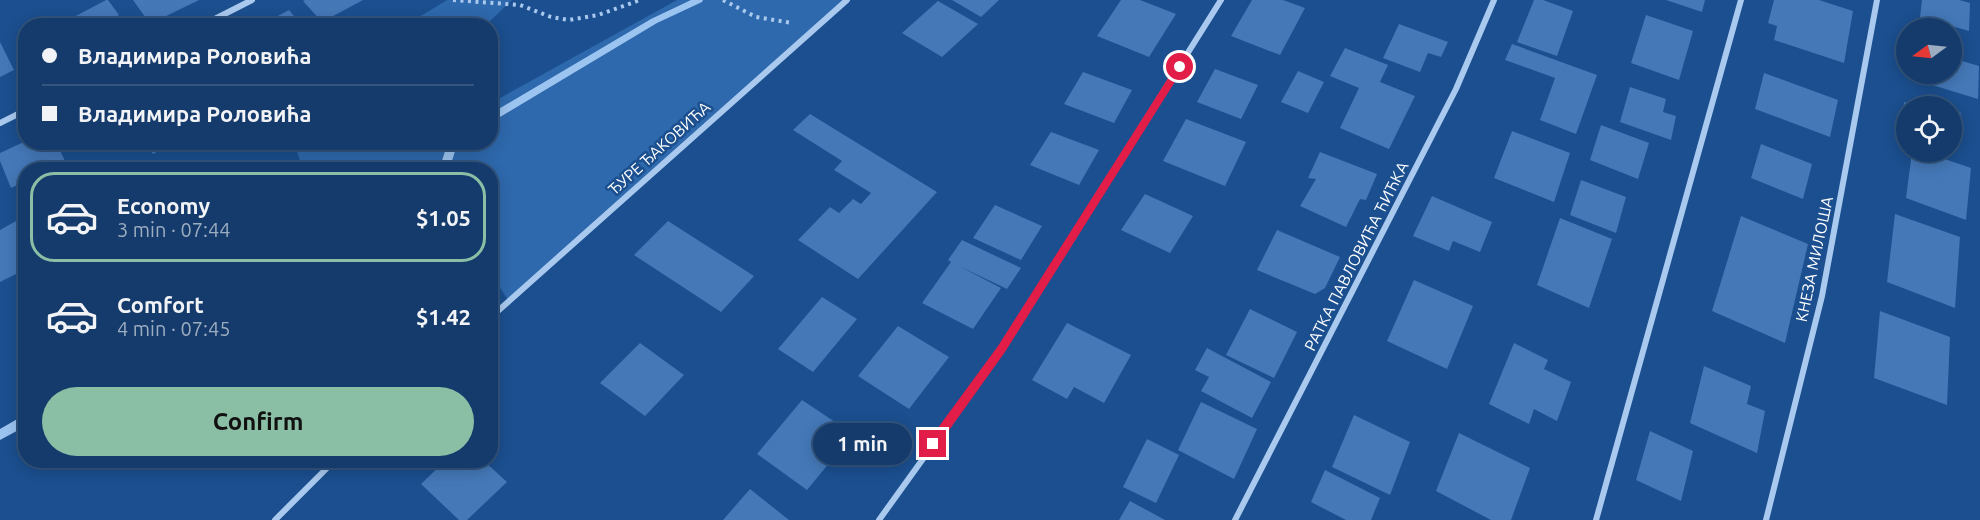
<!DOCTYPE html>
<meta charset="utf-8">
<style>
:root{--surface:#143b6b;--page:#1d4271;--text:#f1f3f6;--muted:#9dadc1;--line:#33557e;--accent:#8abfa5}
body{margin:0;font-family:Ubuntu,sans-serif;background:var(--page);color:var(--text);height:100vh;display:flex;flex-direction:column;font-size:22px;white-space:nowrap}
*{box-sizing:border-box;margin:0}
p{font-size:20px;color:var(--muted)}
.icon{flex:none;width:33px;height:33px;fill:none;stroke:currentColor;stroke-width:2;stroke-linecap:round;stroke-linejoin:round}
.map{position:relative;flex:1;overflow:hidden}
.panel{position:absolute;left:18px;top:162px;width:480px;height:306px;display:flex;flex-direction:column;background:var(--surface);border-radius:24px;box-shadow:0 3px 15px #0003,0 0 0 2px var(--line)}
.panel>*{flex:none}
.banner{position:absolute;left:18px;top:18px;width:480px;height:132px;border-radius:24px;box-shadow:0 3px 15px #0003,0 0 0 2px var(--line);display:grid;align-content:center;height:132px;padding:0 24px;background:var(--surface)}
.needle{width:39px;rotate:255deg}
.buttons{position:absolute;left:1896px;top:18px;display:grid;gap:12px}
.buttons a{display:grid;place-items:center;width:66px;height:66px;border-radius:50%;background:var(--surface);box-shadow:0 3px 15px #0003,0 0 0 2px var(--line);font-size:30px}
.end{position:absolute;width:27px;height:27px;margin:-14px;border:8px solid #e11d48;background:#fff;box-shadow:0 0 0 3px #fff}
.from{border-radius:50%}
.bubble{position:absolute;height:42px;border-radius:21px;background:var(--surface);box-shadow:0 3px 15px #0003,0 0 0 2px var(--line);font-size:20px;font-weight:700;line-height:42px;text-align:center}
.banner b{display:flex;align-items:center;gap:21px;height:57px;font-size:22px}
.banner b+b{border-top:2px solid var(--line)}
.banner i{width:15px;height:15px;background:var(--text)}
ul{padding:10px 0 0;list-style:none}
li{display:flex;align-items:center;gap:18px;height:90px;margin:0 12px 9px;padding:0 12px;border:3px solid transparent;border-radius:24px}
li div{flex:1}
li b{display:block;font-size:22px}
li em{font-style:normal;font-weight:700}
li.on{border-color:var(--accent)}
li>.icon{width:54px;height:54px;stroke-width:1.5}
.cta{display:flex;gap:12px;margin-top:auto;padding:12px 24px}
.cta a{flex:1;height:69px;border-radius:36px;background:var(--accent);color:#111;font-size:24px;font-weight:700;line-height:69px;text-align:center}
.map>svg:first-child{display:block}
.green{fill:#2e69ad}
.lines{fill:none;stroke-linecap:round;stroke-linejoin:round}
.stream{fill:#9cc4f0;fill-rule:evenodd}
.building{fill:#4478b7}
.path{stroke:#a9c9ee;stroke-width:4;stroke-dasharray:3 4.5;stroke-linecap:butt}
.street{stroke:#a9c9ee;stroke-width:6}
.route{fill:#e11d48}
.labels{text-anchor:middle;stroke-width:5;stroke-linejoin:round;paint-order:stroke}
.street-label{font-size:16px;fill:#fff;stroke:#1b4f8f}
</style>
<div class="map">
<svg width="1980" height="520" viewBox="0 0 1980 520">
<rect width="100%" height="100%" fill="#1b4f8f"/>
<g class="green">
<polygon points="447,0 512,0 486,25 406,25"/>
<polygon points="677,0 847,0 509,301 491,275 490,170 303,169 294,143 490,142 491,103"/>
</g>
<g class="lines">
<g class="stream">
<polygon points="691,0 703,0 702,2 657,23 490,123 490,114 651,19"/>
<polygon points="448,142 458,142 449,170 439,170"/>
<polygon points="26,414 26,426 0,440 0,429"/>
</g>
</g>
<g class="building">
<polygon points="106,0 108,0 119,15 98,26 57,26"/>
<polygon points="133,0 199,0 150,24"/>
<polygon points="305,0 363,0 322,22 303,1"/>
<polygon points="952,0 999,0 981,17"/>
<polygon points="1121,0 1140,0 1176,14 1149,57 1097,36"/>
<polygon points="1252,0 1283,0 1305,8 1280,55 1231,36"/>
<polygon points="1534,0 1543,0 1573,11 1557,56 1517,42"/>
<polygon points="1666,0 1705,0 1702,12"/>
<polygon points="1774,0 1819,0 1853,11 1844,63 1774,40 1777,26 1768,23"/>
<polygon points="1922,0 1959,0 1970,3 1969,31 1920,17"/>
<polygon points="938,1 978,24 942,57 902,33"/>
<polygon points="289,10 302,26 259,26"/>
<polygon points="1646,15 1693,31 1679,80 1631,63"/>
<polygon points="1399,24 1448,42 1441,57 1428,53 1420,72 1383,58"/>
<polygon points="0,42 14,70 0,77"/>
<polygon points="1512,44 1597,75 1576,134 1540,120 1555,78 1505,60"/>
<polygon points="1345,48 1388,65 1380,82 1415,96 1389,149 1340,128 1359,88 1330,76"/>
<polygon points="1952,58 1979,66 1978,99 1919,81 1919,74 1952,74"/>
<polygon points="1215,69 1258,85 1241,119 1197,102"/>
<polygon points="1298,71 1324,82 1308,113 1281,102"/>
<polygon points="1083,72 1132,90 1114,123 1064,104"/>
<polygon points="1764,73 1838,100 1830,137 1755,109"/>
<polygon points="1630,87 1666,99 1663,112 1676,116 1671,140 1620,122"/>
<polygon points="1904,102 1916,106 1906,106 1906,133 1901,131"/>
<polygon points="1952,109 1961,113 1956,150 1952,148"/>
<polygon points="810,114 937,192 858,279 798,240 830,207 839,213 853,199 861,204 871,193 834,170 842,161 793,130"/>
<polygon points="1186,119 1246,142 1225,186 1163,161"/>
<polygon points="1601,125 1649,143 1638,179 1590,160"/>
<polygon points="1512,131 1570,153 1554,202 1494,178"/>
<polygon points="1051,132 1099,150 1079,185 1030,165"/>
<polygon points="26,141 56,142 65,161 48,170 26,170 26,181 11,188 0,161 0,153"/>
<polygon points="145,142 175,142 153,154"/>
<polygon points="1761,144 1812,164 1803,199 1751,178"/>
<polygon points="1320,152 1377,174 1366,200 1360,199 1346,227 1300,206 1316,179 1308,178"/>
<polygon points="1912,152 1924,152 1971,168 1966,220 1906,198"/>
<polygon points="1581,180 1626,197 1616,233 1570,215"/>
<polygon points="1145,194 1193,216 1170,253 1121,230"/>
<polygon points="1432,196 1492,222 1480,252 1453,241 1449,251 1413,236"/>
<polygon points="995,205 1042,226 1021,260 973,238"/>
<polygon points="1895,214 1960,237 1955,308 1887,282"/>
<polygon points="1741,216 1808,244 1785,343 1712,311"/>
<polygon points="23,217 26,222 26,254 21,257 26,269 0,282 0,230"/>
<polygon points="1560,218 1612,239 1589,308 1537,285"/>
<polygon points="668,221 754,276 721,312 634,255"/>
<polygon points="1277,230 1340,257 1325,288 1315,294 1257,270"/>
<polygon points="962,240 1021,268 1007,289 959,266 1001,288 973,329 922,303 951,262 948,260"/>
<polygon points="1414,280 1473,306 1447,369 1387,341"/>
<polygon points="822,297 857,319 813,372 778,349"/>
<polygon points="1250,309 1297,332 1274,378 1226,355"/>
<polygon points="1880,311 1950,337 1947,405 1874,378"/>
<polygon points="1067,323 1131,355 1104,403 1074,387 1067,399 1032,380"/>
<polygon points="898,326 949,357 909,409 858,376"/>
<polygon points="640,343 684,375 645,416 600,383"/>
<polygon points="1514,343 1548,360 1544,369 1571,382 1557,421 1534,409 1529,424 1489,404"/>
<polygon points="1207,348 1271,382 1252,418 1201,391 1209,377 1195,370"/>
<polygon points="1704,366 1751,386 1747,404 1765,411 1757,453 1690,423"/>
<polygon points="802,400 853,434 807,490 757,454"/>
<polygon points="1201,402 1257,429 1234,479 1178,450"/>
<polygon points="1354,415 1410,442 1390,495 1332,467"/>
<polygon points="1650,431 1693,451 1681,501 1636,480"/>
<polygon points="1459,433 1530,468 1511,520 1491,520 1436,491"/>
<polygon points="1147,439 1179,455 1156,503 1123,487"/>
<polygon points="446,460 483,460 507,482 467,520 459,520 421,484"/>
<polygon points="1325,470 1380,498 1371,520 1346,520 1311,502"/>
<polygon points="750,489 789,520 723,520"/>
<polygon points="1130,501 1165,520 1119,520"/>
</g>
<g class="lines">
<g class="path">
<polyline points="453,0 520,5 551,17 569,20 598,15 640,0"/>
<polyline points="723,0 756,17 792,23"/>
</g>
<g class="street">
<polyline points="201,26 252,0"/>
<polyline points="0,123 26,110"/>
<polyline points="490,318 847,0"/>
<polyline points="275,520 335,460"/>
<polyline points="879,520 1002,349 1221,0"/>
<polyline points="1235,520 1456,89 1494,0"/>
<polyline points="1596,520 1741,0"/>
<polyline points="1766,520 1822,296 1877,0"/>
</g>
</g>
<polygon class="route" points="1180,63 1184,67 1183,69 1005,352 937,447 929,447 929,440 998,346 1177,64"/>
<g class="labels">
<g class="street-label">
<text transform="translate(659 148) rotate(-42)" y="6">ЂУРЕ ЂАКОВИЋА</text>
<text transform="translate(1356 256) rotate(-63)" y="6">РАТКА ПАВЛОВИЋА ЋИЋКА</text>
<text transform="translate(1814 259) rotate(-78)" y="6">КНЕЗА МИЛОША</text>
</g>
</g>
</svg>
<div class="buttons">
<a><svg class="needle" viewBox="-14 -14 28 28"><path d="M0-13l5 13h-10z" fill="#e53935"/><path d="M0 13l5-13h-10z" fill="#9dadc1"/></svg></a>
<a><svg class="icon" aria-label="locate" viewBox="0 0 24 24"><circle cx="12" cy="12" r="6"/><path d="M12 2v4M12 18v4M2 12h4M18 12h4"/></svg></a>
</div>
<i class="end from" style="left:1180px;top:67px"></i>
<i class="end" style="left:933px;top:444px"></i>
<div class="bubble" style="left:813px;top:423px;width:99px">1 min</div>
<div class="banner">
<b><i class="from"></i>Владимира Роловића</b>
<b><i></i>Владимира Роловића</b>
</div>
<section class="panel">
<ul>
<li class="on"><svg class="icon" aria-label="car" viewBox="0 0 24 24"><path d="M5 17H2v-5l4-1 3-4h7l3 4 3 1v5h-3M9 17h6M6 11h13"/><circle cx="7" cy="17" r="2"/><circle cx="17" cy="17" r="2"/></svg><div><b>Economy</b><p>3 min · 07:44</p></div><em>$1.05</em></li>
<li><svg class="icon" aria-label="car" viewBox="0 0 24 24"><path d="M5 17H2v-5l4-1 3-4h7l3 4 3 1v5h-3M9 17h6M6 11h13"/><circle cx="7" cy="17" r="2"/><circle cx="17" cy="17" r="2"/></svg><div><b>Comfort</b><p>4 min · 07:45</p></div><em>$1.42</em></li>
</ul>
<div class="cta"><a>Confirm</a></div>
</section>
</div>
